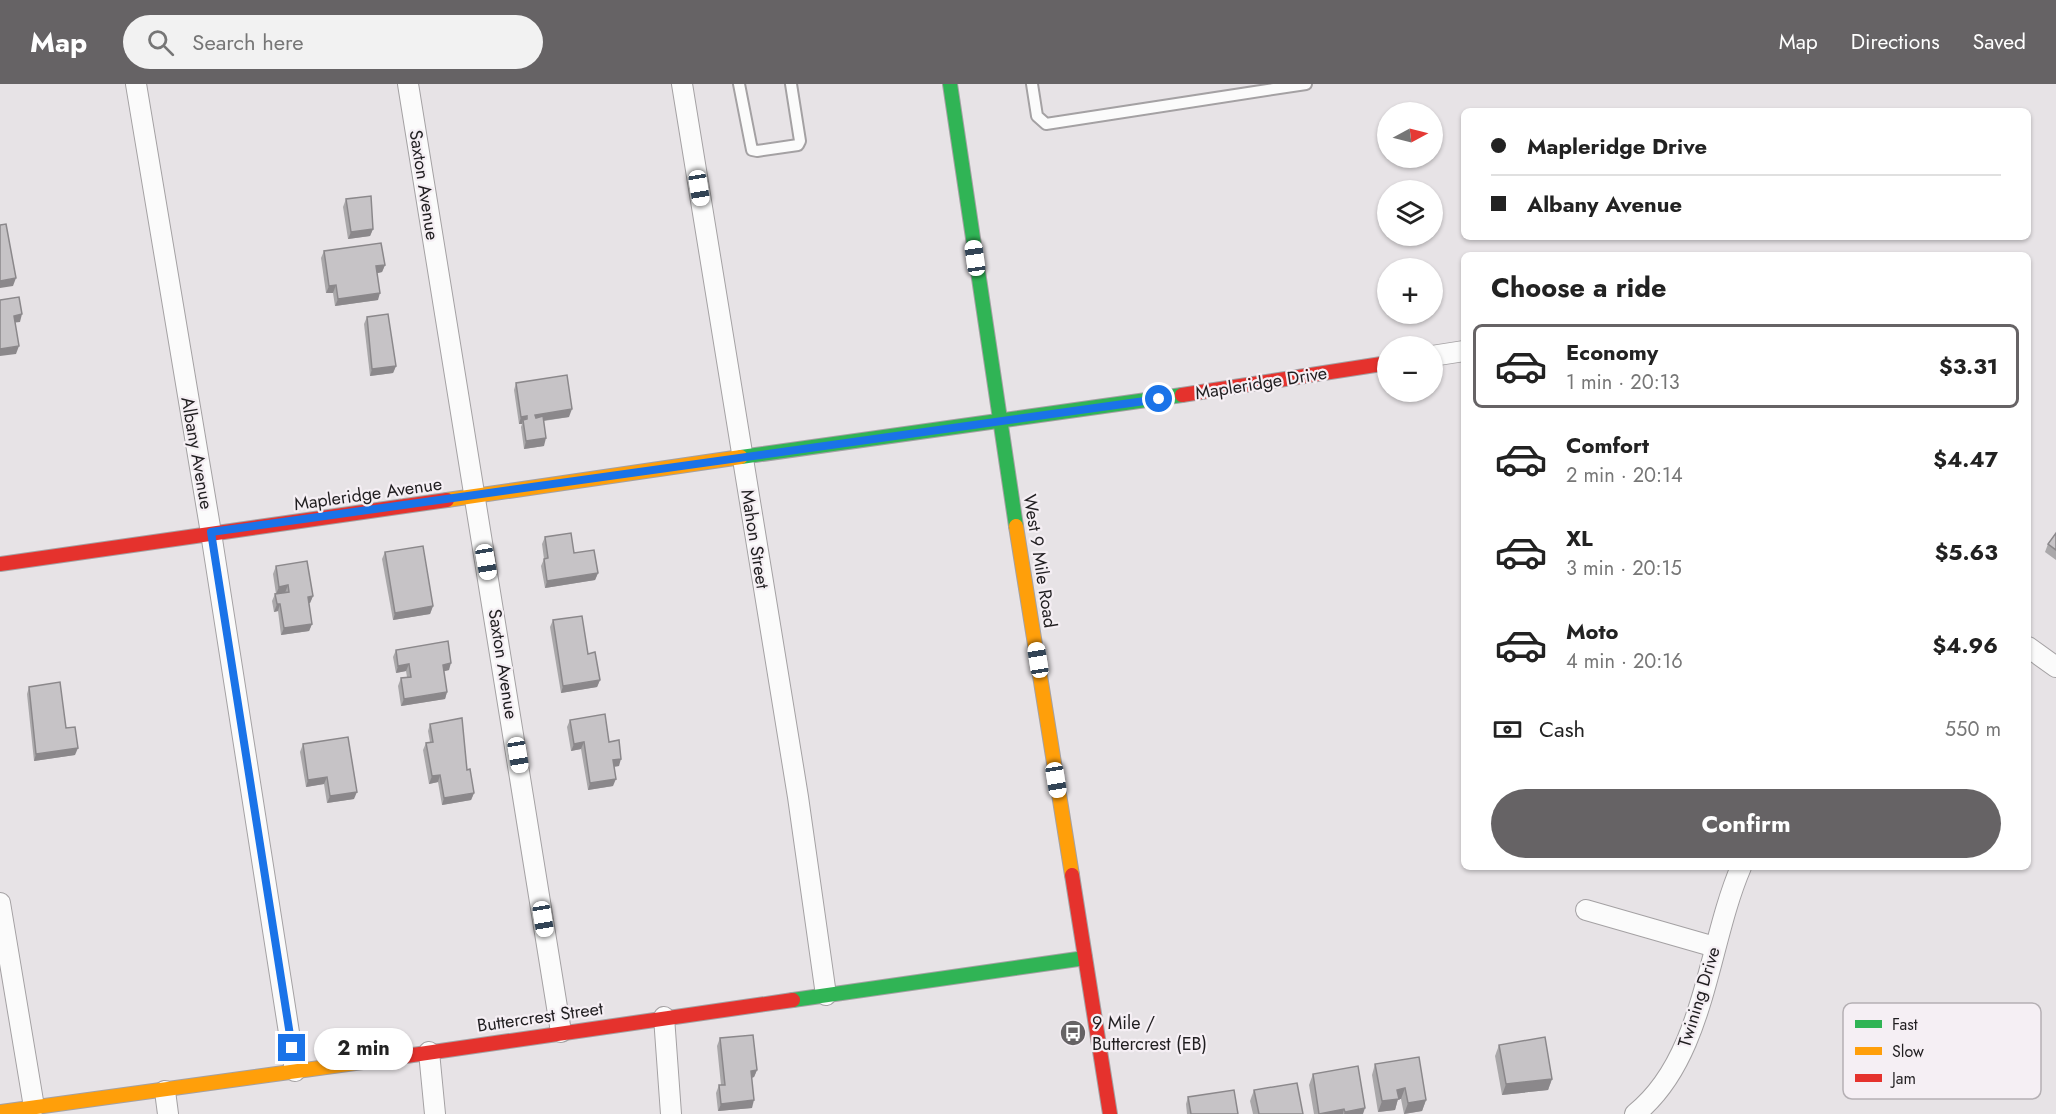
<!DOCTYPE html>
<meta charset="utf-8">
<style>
:root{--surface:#fff;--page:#f2f2f2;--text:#222;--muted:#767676;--line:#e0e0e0;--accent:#666365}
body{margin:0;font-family:Jost,sans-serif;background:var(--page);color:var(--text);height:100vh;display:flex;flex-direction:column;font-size:22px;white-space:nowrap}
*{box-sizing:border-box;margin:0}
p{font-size:20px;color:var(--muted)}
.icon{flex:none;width:33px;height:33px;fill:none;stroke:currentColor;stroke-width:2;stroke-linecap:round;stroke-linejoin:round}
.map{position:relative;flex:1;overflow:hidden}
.panel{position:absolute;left:1461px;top:168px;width:570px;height:618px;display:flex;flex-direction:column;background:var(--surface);border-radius:9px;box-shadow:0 2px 4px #0004}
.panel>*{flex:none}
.banner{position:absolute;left:1461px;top:24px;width:570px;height:132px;border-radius:9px;box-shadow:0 2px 4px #0004;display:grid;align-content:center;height:132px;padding:0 30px;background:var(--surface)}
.needle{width:39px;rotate:83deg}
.buttons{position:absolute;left:1377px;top:18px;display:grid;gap:12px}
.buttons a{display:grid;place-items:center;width:66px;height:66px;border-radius:50%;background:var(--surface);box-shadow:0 2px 4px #0004;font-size:30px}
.end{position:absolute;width:27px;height:27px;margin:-14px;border:8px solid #1a73e8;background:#fff;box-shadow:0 0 0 3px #fff}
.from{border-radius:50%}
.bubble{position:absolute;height:42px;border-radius:21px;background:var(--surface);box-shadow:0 2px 4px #0004;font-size:20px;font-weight:700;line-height:42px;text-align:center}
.car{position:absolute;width:18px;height:36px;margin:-18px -9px;border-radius:8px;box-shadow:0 0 4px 2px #0007;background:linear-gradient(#fff 24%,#345 0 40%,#fff 0 76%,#345 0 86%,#fff 0)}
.banner b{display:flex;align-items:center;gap:21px;height:57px;font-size:22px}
.banner b+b{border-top:2px solid var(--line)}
.banner i{width:15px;height:15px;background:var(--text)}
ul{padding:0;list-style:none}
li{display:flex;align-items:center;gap:18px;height:84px;margin:0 12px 9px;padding:0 18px;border:3px solid transparent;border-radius:9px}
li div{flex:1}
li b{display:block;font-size:22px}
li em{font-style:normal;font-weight:700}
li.selected{border-color:var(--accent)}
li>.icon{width:54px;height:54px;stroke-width:1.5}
h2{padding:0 30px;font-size:27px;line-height:72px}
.pay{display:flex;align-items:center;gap:15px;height:66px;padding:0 30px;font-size:22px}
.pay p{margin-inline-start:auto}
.cta{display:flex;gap:12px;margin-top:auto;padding:12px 30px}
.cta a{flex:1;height:69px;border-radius:36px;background:var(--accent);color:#fff;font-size:24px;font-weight:700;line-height:69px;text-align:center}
header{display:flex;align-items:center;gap:36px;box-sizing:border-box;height:84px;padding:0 30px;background:var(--accent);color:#fff}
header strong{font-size:28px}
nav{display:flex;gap:33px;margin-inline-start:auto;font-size:21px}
.search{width:420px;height:54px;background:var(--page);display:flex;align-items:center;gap:15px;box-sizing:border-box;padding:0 21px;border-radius:33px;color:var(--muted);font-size:22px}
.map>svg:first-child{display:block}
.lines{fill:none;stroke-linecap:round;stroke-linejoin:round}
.lane-casing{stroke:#a4a1a3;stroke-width:14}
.street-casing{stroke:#a4a1a3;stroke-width:22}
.fast-casing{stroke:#a4a1a3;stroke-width:16}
.slow-casing{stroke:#a4a1a3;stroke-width:16}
.jam-casing{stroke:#a4a1a3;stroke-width:16}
.lane{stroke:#fbfbfb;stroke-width:10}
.street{stroke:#fbfbfb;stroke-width:20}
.fast{stroke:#30b455;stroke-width:14}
.slow{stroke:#ff9f0a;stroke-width:14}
.jam{stroke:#e5322d;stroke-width:14}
.wall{fill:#aaa8aa}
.shaded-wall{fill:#8b888b}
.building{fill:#c6c3c6;stroke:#8b888b;stroke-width:1.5}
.route{stroke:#1a73e8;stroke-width:8}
.labels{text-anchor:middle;stroke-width:4.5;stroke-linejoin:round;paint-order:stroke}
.street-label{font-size:18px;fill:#201e20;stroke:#f5eff4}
.poi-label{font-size:18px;fill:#201e20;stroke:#f5eff4;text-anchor:start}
.key{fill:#f5eff4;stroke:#b5b0b4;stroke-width:1.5}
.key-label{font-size:16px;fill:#201e20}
</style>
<header>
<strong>Map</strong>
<div class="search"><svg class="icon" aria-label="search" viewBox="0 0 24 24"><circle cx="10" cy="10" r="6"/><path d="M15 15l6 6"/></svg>Search here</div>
<nav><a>Map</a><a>Directions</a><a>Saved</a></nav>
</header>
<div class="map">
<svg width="2056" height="1030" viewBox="0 0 2056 1030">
<rect width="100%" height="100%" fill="#e7e3e6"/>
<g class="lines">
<g class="lane-casing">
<g id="lane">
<polyline points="739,0 751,61 752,66 757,67 798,61 800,57 791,0"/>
<polyline points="1032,0 1037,32 1046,40 1306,0"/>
</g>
</g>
<g class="street-casing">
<g id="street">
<polyline points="136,0 211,449 295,987"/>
<polyline points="408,0 561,948"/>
<polyline points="682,0 798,713 826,911"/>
<polyline points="1432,272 1464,267"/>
<polyline points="2028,563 2056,583"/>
<polyline points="0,819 34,1023"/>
<polyline points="1586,826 1715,863"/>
<polyline points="664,933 671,1030"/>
<polyline points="429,968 435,1030"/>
<polyline points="165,1007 168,1030"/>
<path d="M1635,1030C1705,974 1707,862 1741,783"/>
</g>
</g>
<g class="fast-casing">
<g id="fast">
<polyline points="950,0 1016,442"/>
<polyline points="741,373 1182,311"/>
<polyline points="793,916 1085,874"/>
</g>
</g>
<g class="slow-casing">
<g id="slow">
<polyline points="447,416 741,373"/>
<polyline points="1016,442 1072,791"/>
<polyline points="0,1028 399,973"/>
</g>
</g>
<g class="jam-casing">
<g id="jam">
<polyline points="1182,311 1388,279"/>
<polyline points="0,480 447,416"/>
<polyline points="1072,791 1110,1030"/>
<polyline points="399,973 793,916"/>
</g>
</g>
<use href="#lane" class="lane"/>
<use href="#street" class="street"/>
<use href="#fast" class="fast"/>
<use href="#slow" class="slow"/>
<use href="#jam" class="jam"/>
</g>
<g class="wall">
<polygon points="346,115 373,145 370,152 348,155 343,123"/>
<polygon points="324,167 385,181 382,188 377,189 378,216 335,222 333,209 326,209 321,174"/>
<polygon points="367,233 396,282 393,289 370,292 364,240"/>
<polygon points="516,299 569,333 544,337 544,362 524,365 521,343 522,340 519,340 514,306"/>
<polygon points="2056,449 2056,476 2045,468 2048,460"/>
<polygon points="545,453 574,469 598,489 595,496 545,504 541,482 544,475 542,460"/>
<polygon points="385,468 433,522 430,530 393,536 382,475"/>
<polygon points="276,482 313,512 310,519 309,519 312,540 309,547 281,551 278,527 274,528 272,517 275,510 276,510 273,490"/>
<polygon points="553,536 588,570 600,596 597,603 561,609 550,543"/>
<polygon points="396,566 449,586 444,587 447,608 445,615 401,622 398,602 401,594 407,593 406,587 396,589 393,573"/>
<polygon points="29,603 66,644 75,671 34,677 27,610"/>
<polygon points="570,636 609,658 619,682 614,683 613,702 588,706 581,665 571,667 567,643"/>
<polygon points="430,640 467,686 474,709 471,716 442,721 438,698 429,700 423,666 426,659 430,658 428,647"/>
<polygon points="303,660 354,715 327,719 324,700 306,703 300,668"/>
<polygon points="720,954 757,986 754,993 752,994 752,1024 718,1027 716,1009 719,1001 721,1001 717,962"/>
<polygon points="1499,961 1552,995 1548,1006 1502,1011 1495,972"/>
<polygon points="1375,980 1426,1016 1422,1027 1404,1030 1401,1015 1398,1015 1395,1026 1378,1028 1372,991"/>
<polygon points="1313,990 1363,1030 1314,1030 1309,1001"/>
<polygon points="1254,1006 1303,1030 1253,1030 1250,1017"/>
<polygon points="1188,1013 1238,1030 1187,1030 1186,1020"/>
</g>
<g class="shaded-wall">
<polygon points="373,145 370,152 348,155 351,148"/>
<polygon points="385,181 382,188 374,190 376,182"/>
<polygon points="16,194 13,202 0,204 0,197"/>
<polygon points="336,201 333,209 326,209 329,202"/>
<polygon points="380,209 378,216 335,222 338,215"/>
<polygon points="22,230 20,238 11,239 14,232"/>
<polygon points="19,262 16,270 0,272 0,265"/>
<polygon points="396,282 393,289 370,292 372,285"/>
<polygon points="572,325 569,333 533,338 535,331"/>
<polygon points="527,332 524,339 523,336 522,340 519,340 521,333"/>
<polygon points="546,354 544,362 524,365 526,357"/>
<polygon points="598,489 595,496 545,504 547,497"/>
<polygon points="288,501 285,509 276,510 279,503"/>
<polygon points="313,512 310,519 305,520 308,513"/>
<polygon points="277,520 280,520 278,527 274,528"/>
<polygon points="433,522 430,530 393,536 395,529"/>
<polygon points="312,540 309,547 281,551 284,544"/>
<polygon points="451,579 449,586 441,588 443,581"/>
<polygon points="409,580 406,587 396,589 398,582"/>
<polygon points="600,596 597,603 561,609 563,602"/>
<polygon points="447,608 445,615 401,622 404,615"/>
<polygon points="584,658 581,665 571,667 574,660"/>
<polygon points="78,664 75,671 34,677 36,670"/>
<polygon points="621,675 619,682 610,683 613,676"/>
<polygon points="440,691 438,698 429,700 432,692"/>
<polygon points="327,693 324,700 306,703 308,696"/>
<polygon points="616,695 613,702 588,706 590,699"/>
<polygon points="357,708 354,715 327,719 330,712"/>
<polygon points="474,709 471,716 442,721 444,714"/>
<polygon points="757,986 754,993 749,994 751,987"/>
<polygon points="1552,995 1548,1006 1502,1011 1506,1000"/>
<polygon points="1405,1004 1401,1015 1398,1015 1395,1026 1378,1028 1382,1017 1397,1006"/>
<polygon points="754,1016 752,1024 718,1027 721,1020"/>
<polygon points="1426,1016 1422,1027 1404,1030 1408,1019"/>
<polygon points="1365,1024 1363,1030 1344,1030 1345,1028"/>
<polygon points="1344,1025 1343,1030 1319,1030"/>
</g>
<g class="building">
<polygon points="371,112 373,145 351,148 346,115"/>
<polygon points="6,140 16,194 0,197 0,141"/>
<polygon points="381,159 385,181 376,182 380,209 338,215 336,201 329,202 324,167"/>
<polygon points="19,213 22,230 14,232 19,262 0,265 0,216"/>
<polygon points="388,230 396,282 372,285 367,233"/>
<polygon points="567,291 572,325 535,331 536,334 543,332 546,354 526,357 523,336 527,335 527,332 521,333 516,299"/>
<polygon points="571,449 574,469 594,466 598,489 547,497 544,475 548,474 545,453"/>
<polygon points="2056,449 2056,466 2048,460"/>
<polygon points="423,462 433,522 395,529 385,468"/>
<polygon points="307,477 313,512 308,513 312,540 284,544 280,520 277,520 275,510 289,508 288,501 279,503 276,482"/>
<polygon points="582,532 588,570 595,568 600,596 563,602 553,536"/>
<polygon points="448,557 451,579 443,581 447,608 404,615 401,594 411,593 409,580 398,582 396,566"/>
<polygon points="60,598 66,644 75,643 78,664 36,670 29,603"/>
<polygon points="605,630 609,658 619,656 621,675 613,676 616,695 590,699 584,658 574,660 570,636"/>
<polygon points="462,634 467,686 470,685 474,709 444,714 440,691 432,692 426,659 433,658 430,640"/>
<polygon points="348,653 357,708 330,712 327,693 308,696 303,660"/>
<polygon points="753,951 757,986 751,987 754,1016 721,1020 719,1001 725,1001 720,954"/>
<polygon points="1545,953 1552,995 1506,1000 1499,961"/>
<polygon points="1419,973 1426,1016 1408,1019 1405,1004 1397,1006 1399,1015 1382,1017 1375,980"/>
<polygon points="1358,982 1365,1024 1345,1028 1344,1025 1319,1030 1313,990"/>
<polygon points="1297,999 1303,1030 1259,1030 1254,1006"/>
<polygon points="1234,1006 1238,1030 1191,1030 1188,1013"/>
</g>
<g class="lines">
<polyline class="route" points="292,964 211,448 1159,315"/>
</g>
<defs>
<g id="bus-disc" transform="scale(1.35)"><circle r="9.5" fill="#666365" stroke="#f5eff4"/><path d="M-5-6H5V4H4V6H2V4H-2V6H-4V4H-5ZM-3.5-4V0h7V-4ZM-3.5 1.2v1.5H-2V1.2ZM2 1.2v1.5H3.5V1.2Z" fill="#fff"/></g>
</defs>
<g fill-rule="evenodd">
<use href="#bus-disc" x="1073" y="949"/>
</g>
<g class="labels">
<g class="street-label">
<text transform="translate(424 101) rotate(81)" y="6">Saxton Avenue</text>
<text transform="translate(1261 299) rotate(-9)" y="6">Mapleridge Drive</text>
<text transform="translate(197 369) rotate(80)" y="6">Albany Avenue</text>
<text transform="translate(368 410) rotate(-8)" y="6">Mapleridge Avenue</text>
<text transform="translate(755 455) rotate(81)" y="6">Mahon Street</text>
<text transform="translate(1040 477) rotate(81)" y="6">West 9 Mile Road</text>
<text transform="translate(503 580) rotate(81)" y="6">Saxton Avenue</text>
<text transform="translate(1699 913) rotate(-73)" y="6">Twining Drive</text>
<text transform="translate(540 933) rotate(-8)" y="6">Buttercrest Street</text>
</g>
<g class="poi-label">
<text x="1092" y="945">9 Mile /<tspan x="1092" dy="21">Buttercrest (EB)</tspan></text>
</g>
</g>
<rect x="1843" y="919" width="198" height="96" rx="9" class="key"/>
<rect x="1855" y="936" width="27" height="8" fill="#30b455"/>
<rect x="1855" y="963" width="27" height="8" fill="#ff9f0a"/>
<rect x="1855" y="990" width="27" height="8" fill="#e5322d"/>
<g class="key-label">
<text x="1892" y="946">Fast</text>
<text x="1892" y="973">Slow</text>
<text x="1892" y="1000">Jam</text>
</g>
</svg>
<div class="buttons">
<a><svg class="needle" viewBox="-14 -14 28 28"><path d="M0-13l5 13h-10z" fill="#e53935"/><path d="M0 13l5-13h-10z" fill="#767676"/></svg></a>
<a><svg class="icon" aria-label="layers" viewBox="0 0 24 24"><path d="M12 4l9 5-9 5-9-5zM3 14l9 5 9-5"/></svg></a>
<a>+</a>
<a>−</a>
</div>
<i class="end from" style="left:1159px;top:315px"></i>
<i class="end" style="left:292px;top:964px"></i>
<div class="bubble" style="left:314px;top:944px;width:99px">2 min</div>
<i class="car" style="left:699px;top:104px;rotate:171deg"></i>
<i class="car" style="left:975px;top:174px;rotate:352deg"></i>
<i class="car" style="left:486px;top:478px;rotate:170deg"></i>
<i class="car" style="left:1038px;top:576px;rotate:351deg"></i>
<i class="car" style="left:518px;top:671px;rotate:171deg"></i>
<i class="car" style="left:1056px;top:696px;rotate:171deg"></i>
<i class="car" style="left:543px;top:835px;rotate:171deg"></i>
<div class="banner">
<b><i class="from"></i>Mapleridge Drive</b>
<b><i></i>Albany Avenue</b>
</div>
<section class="panel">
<h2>Choose a ride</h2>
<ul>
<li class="selected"><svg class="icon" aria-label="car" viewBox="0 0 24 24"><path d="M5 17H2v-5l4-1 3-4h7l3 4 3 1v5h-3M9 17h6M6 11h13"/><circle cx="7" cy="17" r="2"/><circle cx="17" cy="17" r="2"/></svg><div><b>Economy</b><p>1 min · 20:13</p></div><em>$3.31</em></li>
<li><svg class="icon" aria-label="car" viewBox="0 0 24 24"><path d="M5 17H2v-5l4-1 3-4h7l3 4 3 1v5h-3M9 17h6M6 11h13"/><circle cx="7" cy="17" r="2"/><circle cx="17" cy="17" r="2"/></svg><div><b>Comfort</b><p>2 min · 20:14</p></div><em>$4.47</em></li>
<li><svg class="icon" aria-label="car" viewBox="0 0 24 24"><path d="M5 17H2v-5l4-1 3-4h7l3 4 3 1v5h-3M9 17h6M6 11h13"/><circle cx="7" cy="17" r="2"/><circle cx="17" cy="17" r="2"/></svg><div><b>XL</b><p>3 min · 20:15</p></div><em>$5.63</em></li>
<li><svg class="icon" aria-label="car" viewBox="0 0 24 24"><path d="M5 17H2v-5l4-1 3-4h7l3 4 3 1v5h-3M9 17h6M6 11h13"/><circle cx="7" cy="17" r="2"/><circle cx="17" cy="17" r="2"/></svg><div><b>Moto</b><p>4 min · 20:16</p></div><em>$4.96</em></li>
</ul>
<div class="pay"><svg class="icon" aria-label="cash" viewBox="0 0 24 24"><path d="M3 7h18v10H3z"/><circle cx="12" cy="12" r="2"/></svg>Cash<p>550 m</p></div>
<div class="cta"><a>Confirm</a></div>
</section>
</div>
